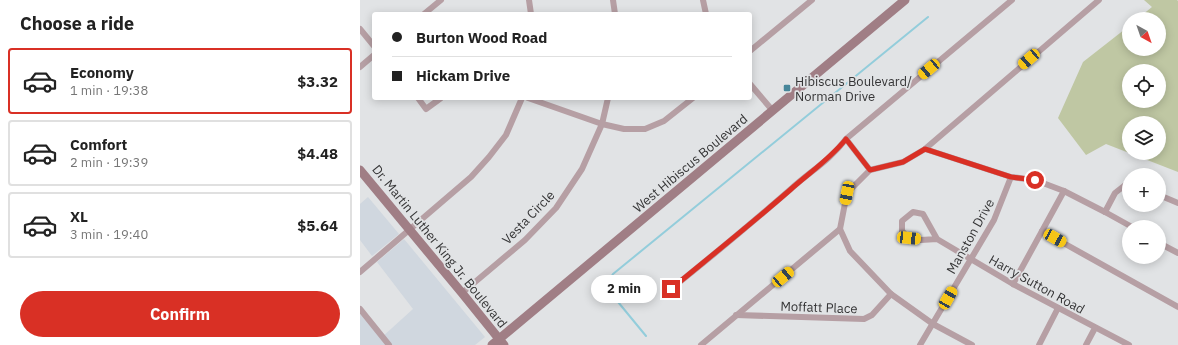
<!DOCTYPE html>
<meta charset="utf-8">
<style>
:root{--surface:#fff;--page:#f6f6f6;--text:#222;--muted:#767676;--line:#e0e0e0;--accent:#d93025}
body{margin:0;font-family:"IBM Plex Sans",sans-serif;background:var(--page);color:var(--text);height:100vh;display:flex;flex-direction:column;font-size:15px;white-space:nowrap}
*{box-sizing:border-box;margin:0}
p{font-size:13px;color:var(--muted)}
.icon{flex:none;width:22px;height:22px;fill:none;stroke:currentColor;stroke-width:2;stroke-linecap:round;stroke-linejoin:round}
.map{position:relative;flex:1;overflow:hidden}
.sheet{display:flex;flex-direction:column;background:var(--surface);width:360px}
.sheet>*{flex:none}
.banner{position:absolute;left:12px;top:12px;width:380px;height:88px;border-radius:4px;box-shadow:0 2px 10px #0003;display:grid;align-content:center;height:88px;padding:0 20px;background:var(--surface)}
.needle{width:26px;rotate:140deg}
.fabs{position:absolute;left:762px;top:12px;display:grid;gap:8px}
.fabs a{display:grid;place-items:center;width:44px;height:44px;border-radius:50%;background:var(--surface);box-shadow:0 2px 10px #0003;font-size:20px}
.end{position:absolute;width:18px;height:18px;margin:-9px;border:5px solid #d93025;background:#fff;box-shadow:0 0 0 2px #fff}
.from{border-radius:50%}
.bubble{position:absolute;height:28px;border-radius:14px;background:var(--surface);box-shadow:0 2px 10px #0003;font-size:13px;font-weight:700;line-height:28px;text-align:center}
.car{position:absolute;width:12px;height:24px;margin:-12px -6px;border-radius:5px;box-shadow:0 0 3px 1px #0007;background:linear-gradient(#f5c518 24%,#345 0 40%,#f5c518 0 76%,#345 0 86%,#f5c518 0)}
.banner b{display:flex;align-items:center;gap:14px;height:38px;font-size:15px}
.banner b+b{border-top:1px solid var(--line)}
.banner i{width:10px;height:10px;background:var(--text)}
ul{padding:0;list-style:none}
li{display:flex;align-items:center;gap:12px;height:66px;margin:0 8px 6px;padding:0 12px;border:2px solid var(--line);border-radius:4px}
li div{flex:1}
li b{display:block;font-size:15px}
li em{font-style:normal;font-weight:700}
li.on{border-color:var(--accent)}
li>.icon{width:36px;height:36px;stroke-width:1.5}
h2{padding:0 20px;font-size:18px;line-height:48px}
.primary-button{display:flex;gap:8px;margin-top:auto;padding:8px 20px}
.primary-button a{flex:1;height:46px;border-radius:24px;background:var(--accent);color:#fff;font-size:16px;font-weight:700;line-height:46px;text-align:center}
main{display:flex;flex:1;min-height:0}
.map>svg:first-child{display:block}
.built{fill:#d0d7df}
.green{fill:#bfc7a3;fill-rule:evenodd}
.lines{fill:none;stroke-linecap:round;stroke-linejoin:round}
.stream{stroke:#93cddb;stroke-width:2}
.street{stroke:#b69fa4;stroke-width:6}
.secondary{stroke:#a07e85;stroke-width:9}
.route{stroke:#d93025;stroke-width:5}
.poi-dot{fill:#47869a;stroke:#e1e3e5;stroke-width:1.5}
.labels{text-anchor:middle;stroke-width:3.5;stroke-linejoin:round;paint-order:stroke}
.poi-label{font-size:13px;fill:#353536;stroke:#e1e3e5;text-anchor:start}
.street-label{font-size:13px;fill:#353536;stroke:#e1e3e5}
</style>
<main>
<section class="sheet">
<h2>Choose a ride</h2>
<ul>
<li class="on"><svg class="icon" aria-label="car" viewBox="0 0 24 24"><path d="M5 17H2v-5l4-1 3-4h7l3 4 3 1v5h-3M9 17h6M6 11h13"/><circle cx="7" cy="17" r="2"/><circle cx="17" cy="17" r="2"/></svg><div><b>Economy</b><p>1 min · 19:38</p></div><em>$3.32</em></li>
<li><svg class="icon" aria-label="car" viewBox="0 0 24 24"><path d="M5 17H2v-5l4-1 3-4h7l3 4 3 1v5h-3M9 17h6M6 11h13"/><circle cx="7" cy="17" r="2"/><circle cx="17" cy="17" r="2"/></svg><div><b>Comfort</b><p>2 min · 19:39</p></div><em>$4.48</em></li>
<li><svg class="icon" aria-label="car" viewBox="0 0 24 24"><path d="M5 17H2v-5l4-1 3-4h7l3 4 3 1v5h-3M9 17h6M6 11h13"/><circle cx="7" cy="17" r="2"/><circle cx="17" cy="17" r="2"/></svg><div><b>XL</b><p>3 min · 19:40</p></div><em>$5.64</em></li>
</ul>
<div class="primary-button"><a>Confirm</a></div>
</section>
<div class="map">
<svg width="818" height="345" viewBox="0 0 818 345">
<rect width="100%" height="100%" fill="#e1e3e5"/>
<g class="built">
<polygon points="8,197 39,234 12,256 0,240 0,204"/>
<polygon points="44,239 125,337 115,345 0,345 0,312 21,338 53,309 17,262"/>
</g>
<path class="green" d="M784,0H817L818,1V172L746,144L726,155L698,118L723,62L769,26V49H799V19H777L792,7ZM769,71H799V101H769ZM769,123H799V153H769Z"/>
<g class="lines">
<polyline class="stream" points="286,336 249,291 248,282 253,274 568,17"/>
<g class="street">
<polyline points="169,0 171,14"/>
<polyline points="253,0 255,14"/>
<polyline points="343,0 346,14"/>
<polyline points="64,14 81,0"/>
<polyline points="0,29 14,46"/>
<polyline points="390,51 452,0"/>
<polyline points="0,67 14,55"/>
<polyline points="390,84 413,111"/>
<polyline points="58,98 66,109 81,98"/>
<polyline points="168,98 242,124 264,129 285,129 304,121 333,98"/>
<polyline points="486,139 510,170"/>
<polyline points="565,149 651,177 675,180 704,191 745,212 772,227"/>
<polyline points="799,195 818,203"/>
<polyline points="745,212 755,193 769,182"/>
<polyline points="480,229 490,251 531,294 573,324 612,345"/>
<polyline points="682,231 818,307"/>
<polyline points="577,239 561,240 549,238 542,231 542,221 553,212 563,214 577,239 653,284 769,345"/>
<polyline points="799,243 818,253"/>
<polyline points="0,272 111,177 129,157 146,135 162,98"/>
<polyline points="653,284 704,191"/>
<path d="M311,289C352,256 392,223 432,188C451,171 470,160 486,139L652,0"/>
<polyline points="102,293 165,240 196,208 222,169 242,124 248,98"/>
<polyline points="0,309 29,345"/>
<polyline points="376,315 504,319 512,315 531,294"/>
<polyline points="341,345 480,229 487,193 510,170 543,162 565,149 739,0"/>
<polyline points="560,345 634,220 651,177"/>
<polyline points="679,345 698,308"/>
<polyline points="726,345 735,328"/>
</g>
<g class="secondary">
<polyline points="0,170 102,293 144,345"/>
<polyline points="132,345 545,0"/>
</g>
</g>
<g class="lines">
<path class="route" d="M311,289C351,256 391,224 430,190C449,173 470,159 486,139L510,170L543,162L565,149L651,177L675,180"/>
</g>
<rect class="poi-dot" x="423" y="84" width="8" height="8" rx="2"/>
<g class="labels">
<g class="poi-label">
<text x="435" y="86">Hibiscus Boulevard/<tspan x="435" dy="15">Norman Drive</tspan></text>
</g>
<g class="street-label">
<text transform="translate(330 163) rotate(-40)" y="5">West Hibiscus Boulevard</text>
<text transform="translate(168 217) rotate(-46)" y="5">Vesta Circle</text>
<text transform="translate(610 236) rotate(-61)" y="5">Manston Drive</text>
<text transform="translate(80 246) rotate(51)" y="5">Dr. Martin Luther King Jr. Boulevard</text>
<text transform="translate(677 284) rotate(29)" y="5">Harry Sutton Road</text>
<text transform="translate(459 307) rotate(2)" y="5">Moffatt Place</text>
</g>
</g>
</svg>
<div class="fabs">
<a><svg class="needle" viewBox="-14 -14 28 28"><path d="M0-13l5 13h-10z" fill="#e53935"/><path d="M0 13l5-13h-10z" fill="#767676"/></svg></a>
<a><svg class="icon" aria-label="locate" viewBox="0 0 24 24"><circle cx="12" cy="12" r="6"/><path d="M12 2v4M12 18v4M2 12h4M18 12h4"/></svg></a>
<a><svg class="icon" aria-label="layers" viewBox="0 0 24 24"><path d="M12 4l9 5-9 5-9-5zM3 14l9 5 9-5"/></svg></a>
<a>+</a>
<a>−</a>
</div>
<i class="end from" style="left:675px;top:180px"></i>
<i class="end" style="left:311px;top:289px"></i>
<div class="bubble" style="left:231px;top:275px;width:66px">2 min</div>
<i class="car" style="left:669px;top:59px;rotate:229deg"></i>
<i class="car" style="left:569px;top:69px;rotate:230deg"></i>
<i class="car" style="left:487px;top:193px;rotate:191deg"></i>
<i class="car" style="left:549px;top:238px;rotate:96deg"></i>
<i class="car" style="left:695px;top:238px;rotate:119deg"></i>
<i class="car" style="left:423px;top:277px;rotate:50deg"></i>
<i class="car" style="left:588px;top:298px;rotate:30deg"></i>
<div class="banner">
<b><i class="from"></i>Burton Wood Road</b>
<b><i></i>Hickam Drive</b>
</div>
</div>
</main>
